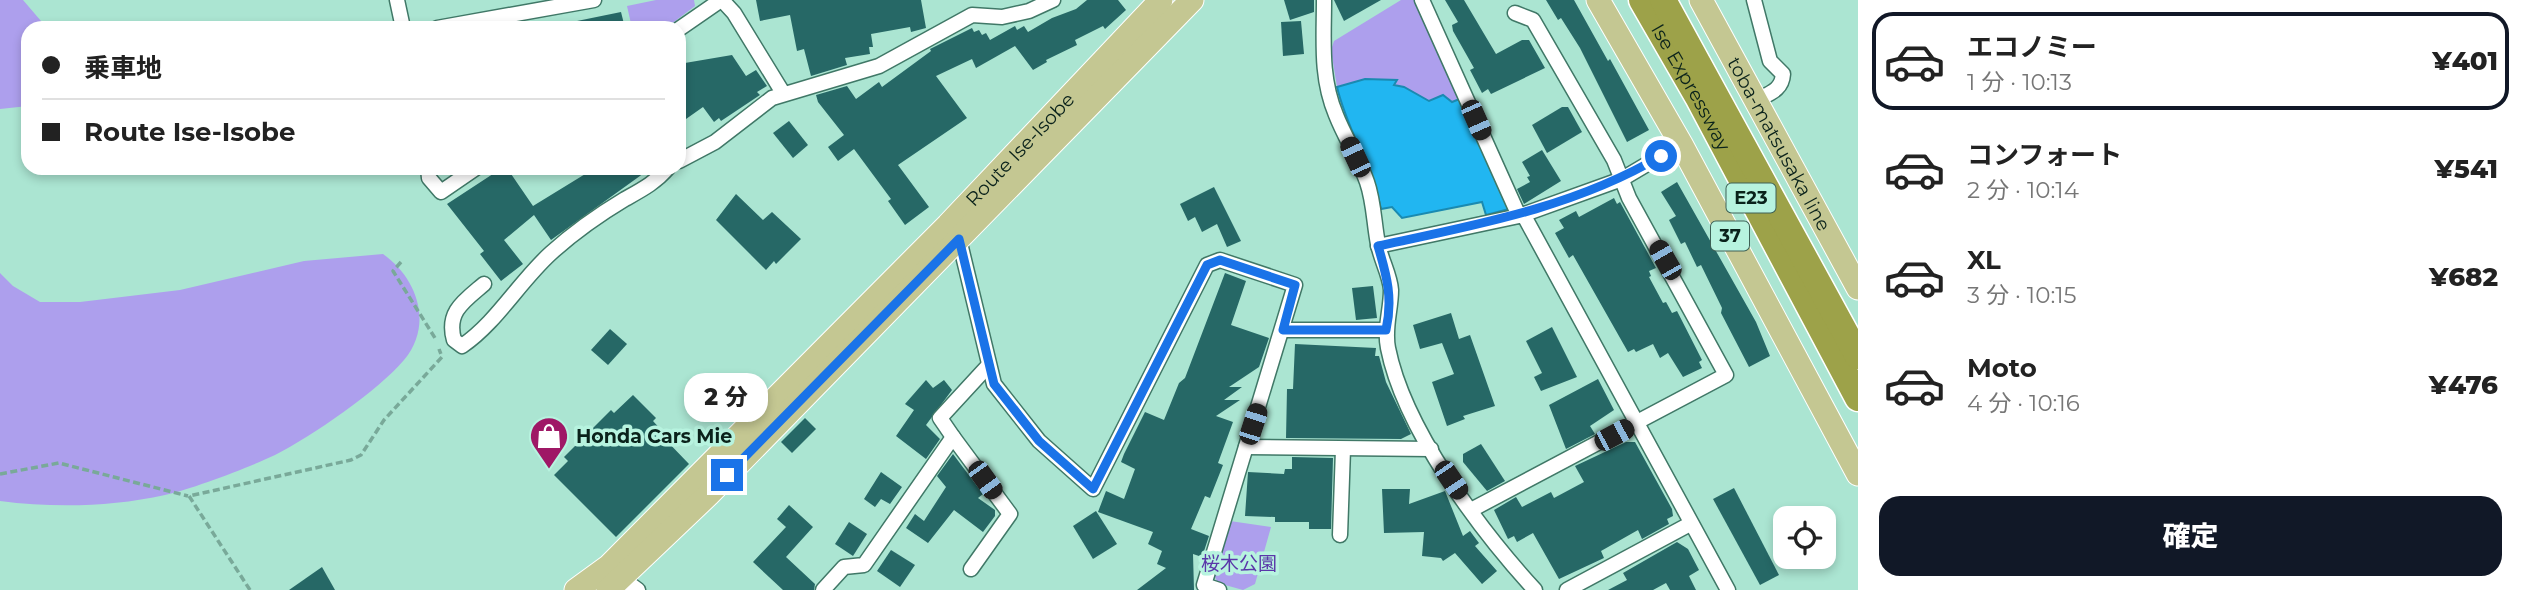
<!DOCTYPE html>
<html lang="ja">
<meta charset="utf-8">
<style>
:root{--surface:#fff;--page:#f6f6f6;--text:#222;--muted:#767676;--line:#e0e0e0;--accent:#111827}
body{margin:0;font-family:Montserrat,"Noto Sans JP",sans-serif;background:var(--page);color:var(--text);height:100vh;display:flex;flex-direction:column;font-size:26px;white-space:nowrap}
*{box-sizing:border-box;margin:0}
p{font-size:23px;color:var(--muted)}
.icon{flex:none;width:38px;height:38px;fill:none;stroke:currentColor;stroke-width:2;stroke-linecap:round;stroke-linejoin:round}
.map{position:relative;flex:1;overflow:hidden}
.panel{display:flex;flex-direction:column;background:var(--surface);width:665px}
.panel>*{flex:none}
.top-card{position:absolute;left:21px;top:21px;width:665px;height:154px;border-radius:21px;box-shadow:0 4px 10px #0003;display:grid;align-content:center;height:154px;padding:0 21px;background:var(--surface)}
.tools{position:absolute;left:1773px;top:506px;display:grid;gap:14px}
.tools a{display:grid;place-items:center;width:63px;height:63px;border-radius:14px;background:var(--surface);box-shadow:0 4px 10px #0003;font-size:35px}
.end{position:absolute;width:32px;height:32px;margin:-16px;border:9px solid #1a73e8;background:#fff;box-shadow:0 0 0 4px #fff}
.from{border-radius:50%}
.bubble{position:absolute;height:49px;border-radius:21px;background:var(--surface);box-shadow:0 4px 10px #0003;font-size:23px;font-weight:800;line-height:49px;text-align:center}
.car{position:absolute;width:21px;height:42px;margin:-21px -10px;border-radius:9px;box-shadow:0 0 5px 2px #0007;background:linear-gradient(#222 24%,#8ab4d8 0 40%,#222 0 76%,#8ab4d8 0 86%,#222 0)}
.top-card b{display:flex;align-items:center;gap:24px;height:66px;font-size:26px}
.top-card b+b{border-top:2px solid var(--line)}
.top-card i{width:18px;height:18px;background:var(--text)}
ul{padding:12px 0 0;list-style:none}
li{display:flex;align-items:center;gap:21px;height:98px;margin:0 14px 10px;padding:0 7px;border:4px solid transparent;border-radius:21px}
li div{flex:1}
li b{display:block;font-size:26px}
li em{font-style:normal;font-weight:800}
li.on{border-color:var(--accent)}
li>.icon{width:63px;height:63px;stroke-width:1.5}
.action{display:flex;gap:14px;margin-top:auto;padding:14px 21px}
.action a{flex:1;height:80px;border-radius:21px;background:var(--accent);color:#fff;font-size:28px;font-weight:800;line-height:80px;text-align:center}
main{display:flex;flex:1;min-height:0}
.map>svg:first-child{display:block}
.green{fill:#ad9fed}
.water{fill:#21b6f1;stroke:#1a8ab1;stroke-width:2}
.building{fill:#266866}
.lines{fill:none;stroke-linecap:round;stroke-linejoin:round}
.street-casing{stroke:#407867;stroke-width:17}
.primary-casing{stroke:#fff;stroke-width:25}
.highway-casing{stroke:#fff;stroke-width:29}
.path{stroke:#79a999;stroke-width:3.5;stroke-dasharray:7 3.5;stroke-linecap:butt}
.street{stroke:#fff;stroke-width:14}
.primary{stroke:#c4c792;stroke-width:23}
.highway{stroke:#9da249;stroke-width:26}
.route{stroke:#1a73e8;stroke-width:9}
.labels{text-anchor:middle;stroke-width:7;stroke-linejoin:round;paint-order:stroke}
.shield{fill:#b7f3df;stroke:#3e6156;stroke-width:2}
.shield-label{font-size:18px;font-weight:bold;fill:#0a221b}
.street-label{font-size:19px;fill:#0a221b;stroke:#b7f3df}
.poi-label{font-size:19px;font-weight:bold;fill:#0a221b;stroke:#b7f3df;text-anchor:start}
.park-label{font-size:19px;fill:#5a37a9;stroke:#b7f3df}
</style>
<main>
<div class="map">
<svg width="1858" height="590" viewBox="0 0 1858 590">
<rect width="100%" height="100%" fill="#abe5d2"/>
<g class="green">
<polygon points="0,0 23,0 47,28 28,28 28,106 0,109"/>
<polygon points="656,0 694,0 695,6 666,28 632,28 627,6"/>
<polygon points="1401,0 1417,0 1462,98 1452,102 1443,96 1429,101 1404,87 1393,85 1396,81 1365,79 1337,87 1331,50 1334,41"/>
<path d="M383,254C417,278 434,324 404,360C379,390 311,437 275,455C250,467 192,489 165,495C111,507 54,508 0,501V273L13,286L40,302H80L180,290L304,261Z"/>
<polygon points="1230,521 1271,527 1255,584 1243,590 1218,583 1213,573"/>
</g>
<path class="water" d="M1365,79L1397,80L1394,85L1404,87L1429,101L1443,95L1452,102L1462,98L1509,209L1486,215L1482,202L1402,218L1392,207L1381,209C1372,166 1347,130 1337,87Z"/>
<g class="building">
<polygon points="756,0 921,0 926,28 911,32 910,27 871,34 873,47 869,47 870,54 845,58 847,65 811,76 804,49 797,51 790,15 760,21"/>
<polygon points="1087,0 1118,0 1126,10 1105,29 1103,26 1075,40 1077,45 1046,60 1047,62 1033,70 1015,46 976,68 972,59 936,76 967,118 898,165 929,207 905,225 888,201 891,199 854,149 838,161 828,147 844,135 818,102 816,95 847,86 856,99 879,82 882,87 931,51 930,49 972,28 974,32 979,30 982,35 986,33 990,40 1015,26 1017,30 1024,26 1028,32 1052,18 1076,9"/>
<polygon points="1284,0 1314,0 1314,12 1290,20"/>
<polygon points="1334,0 1381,0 1344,21"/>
<polygon points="1445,0 1464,0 1496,54 1522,40 1529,40 1545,68 1491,94 1488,89 1482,93 1470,70 1474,68 1453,31 1452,25 1458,22"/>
<polygon points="1546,0 1574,0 1608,61 1610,59 1649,130 1627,142 1580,48 1561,18 1558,20"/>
<polygon points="621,12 625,28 577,28 577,21"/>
<polygon points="1301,21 1304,54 1283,56 1281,22"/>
<polygon points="732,55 746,76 756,70 767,86 757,92 760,95 721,121 719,118 714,122 703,107 686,119 679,110 679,64"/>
<polygon points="1562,107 1568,107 1582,132 1547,153 1532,125"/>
<polygon points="789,121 808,145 793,158 773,133"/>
<polygon points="1542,150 1561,181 1524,204 1517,189 1530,182 1527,177 1530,176 1522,162"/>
<polygon points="502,168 507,168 533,206 595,168 651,168 551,240 534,215 504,240 523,264 501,281 480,254 484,251 447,204"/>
<polygon points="1677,182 1756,322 1770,356 1749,367 1721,313 1722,308 1701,265 1697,267 1685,242 1681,244 1669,220 1676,216 1661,192"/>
<polygon points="1214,187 1241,241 1227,247 1217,224 1202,232 1195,217 1188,221 1180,204"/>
<polygon points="736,194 763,220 772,212 801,239 776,264 774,261 766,270 716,220"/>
<polygon points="1614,198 1617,204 1620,202 1656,268 1649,271 1651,276 1649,277 1663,303 1666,302 1672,313 1677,311 1702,360 1699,362 1702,368 1683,377 1668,353 1660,358 1653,344 1636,352 1634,349 1628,352 1573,255 1569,258 1555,233 1564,228 1559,220 1576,211 1579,217"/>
<polygon points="1225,273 1246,281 1231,325 1269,338 1259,367 1229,387 1242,387 1224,400 1240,400 1216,416 1233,422 1218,463 1223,465 1210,498 1205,496 1191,529 1209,536 1202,557 1193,554 1194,590 1137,590 1166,568 1157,564 1162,551 1148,544 1153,532 1098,512 1106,491 1124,499 1135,469 1121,462 1124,454 1145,412 1164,420 1179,383 1185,378"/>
<polygon points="1373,286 1377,318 1356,320 1352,288"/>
<polygon points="1451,313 1459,339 1470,335 1495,406 1463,416 1465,419 1447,426 1432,382 1454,374 1442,343 1420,349 1413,325"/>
<polygon points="1552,327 1577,377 1541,391 1534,377 1542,373 1526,341"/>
<polygon points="610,329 627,344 608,365 591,350"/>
<polygon points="1295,344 1376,348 1375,356 1379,356 1386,382 1411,434 1401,439 1286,438 1287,389 1293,389"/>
<polygon points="1598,379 1614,410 1590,426 1595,434 1566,449 1549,405"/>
<polygon points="926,380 933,388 944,380 952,390 926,425 940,439 926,459 896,436 914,410 905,404"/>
<polygon points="633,395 656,418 653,421 664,433 662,436 689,464 616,537 554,475 568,461 564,457 611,410 614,413"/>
<polygon points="805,418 816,429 792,453 781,442"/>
<polygon points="1626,442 1635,442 1672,509 1673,516 1667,519 1669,524 1642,539 1638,530 1601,551 1604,558 1559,579 1533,533 1517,542 1514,536 1508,539 1494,510 1516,497 1522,507 1551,492 1554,498 1584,482 1575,466"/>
<polygon points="1481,444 1505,481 1487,491 1463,462 1463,454"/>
<polygon points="953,454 983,494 978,498 995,510 995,516 983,532 954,510 928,543 906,528 915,514 924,521 946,487 937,476"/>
<polygon points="1292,457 1333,458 1331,529 1309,529 1309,522 1275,522 1275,517 1245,516 1248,472 1284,474 1285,469 1292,469"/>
<polygon points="881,472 902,487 890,504 881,499 875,507 864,499"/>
<polygon points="1734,488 1779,575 1760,585 1713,499"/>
<polygon points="1382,489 1410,489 1409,504 1445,491 1463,536 1470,531 1479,543 1475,546 1497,571 1482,584 1455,553 1443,561 1441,558 1422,556 1424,532 1384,533"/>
<polygon points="789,505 813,527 786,557 815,584 814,590 783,590 753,562 786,527 777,519"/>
<polygon points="1096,511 1117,544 1093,559 1073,526"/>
<polygon points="849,522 867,534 853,556 835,544"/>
<polygon points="1677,542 1688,549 1699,570 1689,576 1696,590 1670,590 1666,583 1653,590 1608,590 1627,580 1623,573"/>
<polygon points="891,550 915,565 900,587 877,571"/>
<polygon points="322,567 335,590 289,590"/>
</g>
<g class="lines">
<g class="street-casing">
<g id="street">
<polyline points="397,0 403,28"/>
<polyline points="722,0 734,13 783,93"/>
<path d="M1324,0C1324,40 1320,77 1336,115C1345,138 1359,159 1367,182C1374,202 1374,224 1378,244C1381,260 1390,275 1391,290C1391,310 1384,328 1388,348C1404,429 1480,530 1535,590"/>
<polyline points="1422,0 1519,216"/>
<path d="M1754,0L1770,61L1783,74C1782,90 1770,93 1757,100"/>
<polyline points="437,28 594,0"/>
<polyline points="679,29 721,0"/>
<polyline points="679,161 715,142 772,98 879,66 972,15 1002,17 1029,11 1053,0"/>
<polyline points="428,168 429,178 441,192 476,168"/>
<polyline points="1523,214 1728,590"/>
<polyline points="959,239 994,384 1039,441 1093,489 1207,265 1220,260 1295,285 1204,585 1219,590"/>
<polyline points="1378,246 1519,216 1622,179 1681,144"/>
<path d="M484,284C464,301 446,312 454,340L462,346C497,322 519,282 551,253C572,234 600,214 625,199C641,190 655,183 668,168"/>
<polyline points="1283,330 1386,330"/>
<polyline points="953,437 1010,514 971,569"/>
<polyline points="1246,447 1431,449"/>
<polyline points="1471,510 1726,375 1629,198 1614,160 1533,20 1515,13"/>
<polyline points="1340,535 1343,449"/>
<polyline points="623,579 638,590"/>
<polyline points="823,590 844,567 864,565 953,437 940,418 987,367"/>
<polyline points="1567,590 1690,524"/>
</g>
</g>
<g class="primary-casing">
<g id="primary">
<polyline points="1598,0 1681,144 1858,474"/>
<path id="s1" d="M1701,0L1858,288"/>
<path id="s2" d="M576,590L609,566L948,225L1161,0"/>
<polyline points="608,590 708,495 1192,0"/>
</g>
</g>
<g class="highway-casing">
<g id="highway">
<path id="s3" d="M1642,0L1698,97L1858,398"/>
<polyline points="1663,0 1858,356"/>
</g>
</g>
<g class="path">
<polyline points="401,262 393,271 435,338"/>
<polyline points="0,474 59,463 188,496"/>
<polyline points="250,590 189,496 351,460 361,455 384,420 442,357 439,349"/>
</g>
<use href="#street" class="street"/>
<use href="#primary" class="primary"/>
<use href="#highway" class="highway"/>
</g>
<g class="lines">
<path class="route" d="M727,475L959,239L994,384L1039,441L1093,489L1207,265L1220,260L1295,285L1283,330H1386C1393,299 1387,276 1378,246C1476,225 1575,207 1661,156"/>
</g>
<defs>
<g id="shop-pin" transform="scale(2.0125)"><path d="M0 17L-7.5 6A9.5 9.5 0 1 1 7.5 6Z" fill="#9f1866" stroke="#b7f3df"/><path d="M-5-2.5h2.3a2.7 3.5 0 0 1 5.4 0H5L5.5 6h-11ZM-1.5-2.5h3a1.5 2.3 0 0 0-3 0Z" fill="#fff"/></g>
</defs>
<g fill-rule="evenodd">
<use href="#shop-pin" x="549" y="436"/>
</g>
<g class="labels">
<g class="shield">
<rect x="1726.5" y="183.5" width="49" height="29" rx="5"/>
<rect x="1711" y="221.5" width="38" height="29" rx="5"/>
</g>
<g class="shield-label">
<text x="1751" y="204">E23</text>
<text x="1730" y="242">37</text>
</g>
<g class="street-label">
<text dy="7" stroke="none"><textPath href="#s3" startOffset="100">Ise Expressway</textPath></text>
<text dy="7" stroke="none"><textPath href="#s1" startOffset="164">toba-matsusaka line</textPath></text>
<text dy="7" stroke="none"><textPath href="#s2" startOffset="626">Route Ise-Isobe</textPath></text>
</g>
<g class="poi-label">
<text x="576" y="443">Honda Cars Mie</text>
</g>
<g class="park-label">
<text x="1239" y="570">桜木公園</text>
</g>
</g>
</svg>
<div class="tools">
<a><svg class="icon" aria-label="locate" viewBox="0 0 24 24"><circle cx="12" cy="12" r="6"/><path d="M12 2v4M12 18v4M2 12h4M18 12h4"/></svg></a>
</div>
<i class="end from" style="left:1661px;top:156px"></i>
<i class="end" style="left:727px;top:475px"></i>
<div class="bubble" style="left:684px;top:373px;width:84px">2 分</div>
<i class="car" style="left:1476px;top:120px;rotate:156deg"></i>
<i class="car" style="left:1355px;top:157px;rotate:335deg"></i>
<i class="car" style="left:1665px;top:260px;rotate:330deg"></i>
<i class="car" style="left:1253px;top:424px;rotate:18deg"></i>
<i class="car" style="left:1614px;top:435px;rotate:62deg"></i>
<i class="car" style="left:985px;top:480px;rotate:144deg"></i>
<i class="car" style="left:1451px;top:480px;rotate:146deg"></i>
<div class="top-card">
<b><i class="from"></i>乗車地</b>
<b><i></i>Route Ise-Isobe</b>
</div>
</div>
<section class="panel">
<ul>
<li class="on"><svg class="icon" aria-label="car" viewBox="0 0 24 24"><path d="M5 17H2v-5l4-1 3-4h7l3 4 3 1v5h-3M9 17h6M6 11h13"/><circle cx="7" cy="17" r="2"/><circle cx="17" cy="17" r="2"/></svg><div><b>エコノミー</b><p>1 分 · 10:13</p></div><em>¥401</em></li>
<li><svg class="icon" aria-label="car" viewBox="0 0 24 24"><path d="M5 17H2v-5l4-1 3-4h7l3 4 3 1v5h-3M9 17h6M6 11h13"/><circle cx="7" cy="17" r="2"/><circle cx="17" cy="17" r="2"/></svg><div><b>コンフォート</b><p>2 分 · 10:14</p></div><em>¥541</em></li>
<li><svg class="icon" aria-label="car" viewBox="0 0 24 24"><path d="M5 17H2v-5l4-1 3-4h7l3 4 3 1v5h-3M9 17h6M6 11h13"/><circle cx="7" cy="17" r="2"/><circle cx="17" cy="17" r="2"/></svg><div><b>XL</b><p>3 分 · 10:15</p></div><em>¥682</em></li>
<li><svg class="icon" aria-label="car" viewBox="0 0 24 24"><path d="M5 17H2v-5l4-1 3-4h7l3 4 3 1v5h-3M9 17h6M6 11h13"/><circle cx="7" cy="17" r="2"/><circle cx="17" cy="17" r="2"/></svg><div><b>Moto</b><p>4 分 · 10:16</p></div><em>¥476</em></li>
</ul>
<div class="action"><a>確定</a></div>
</section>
</main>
